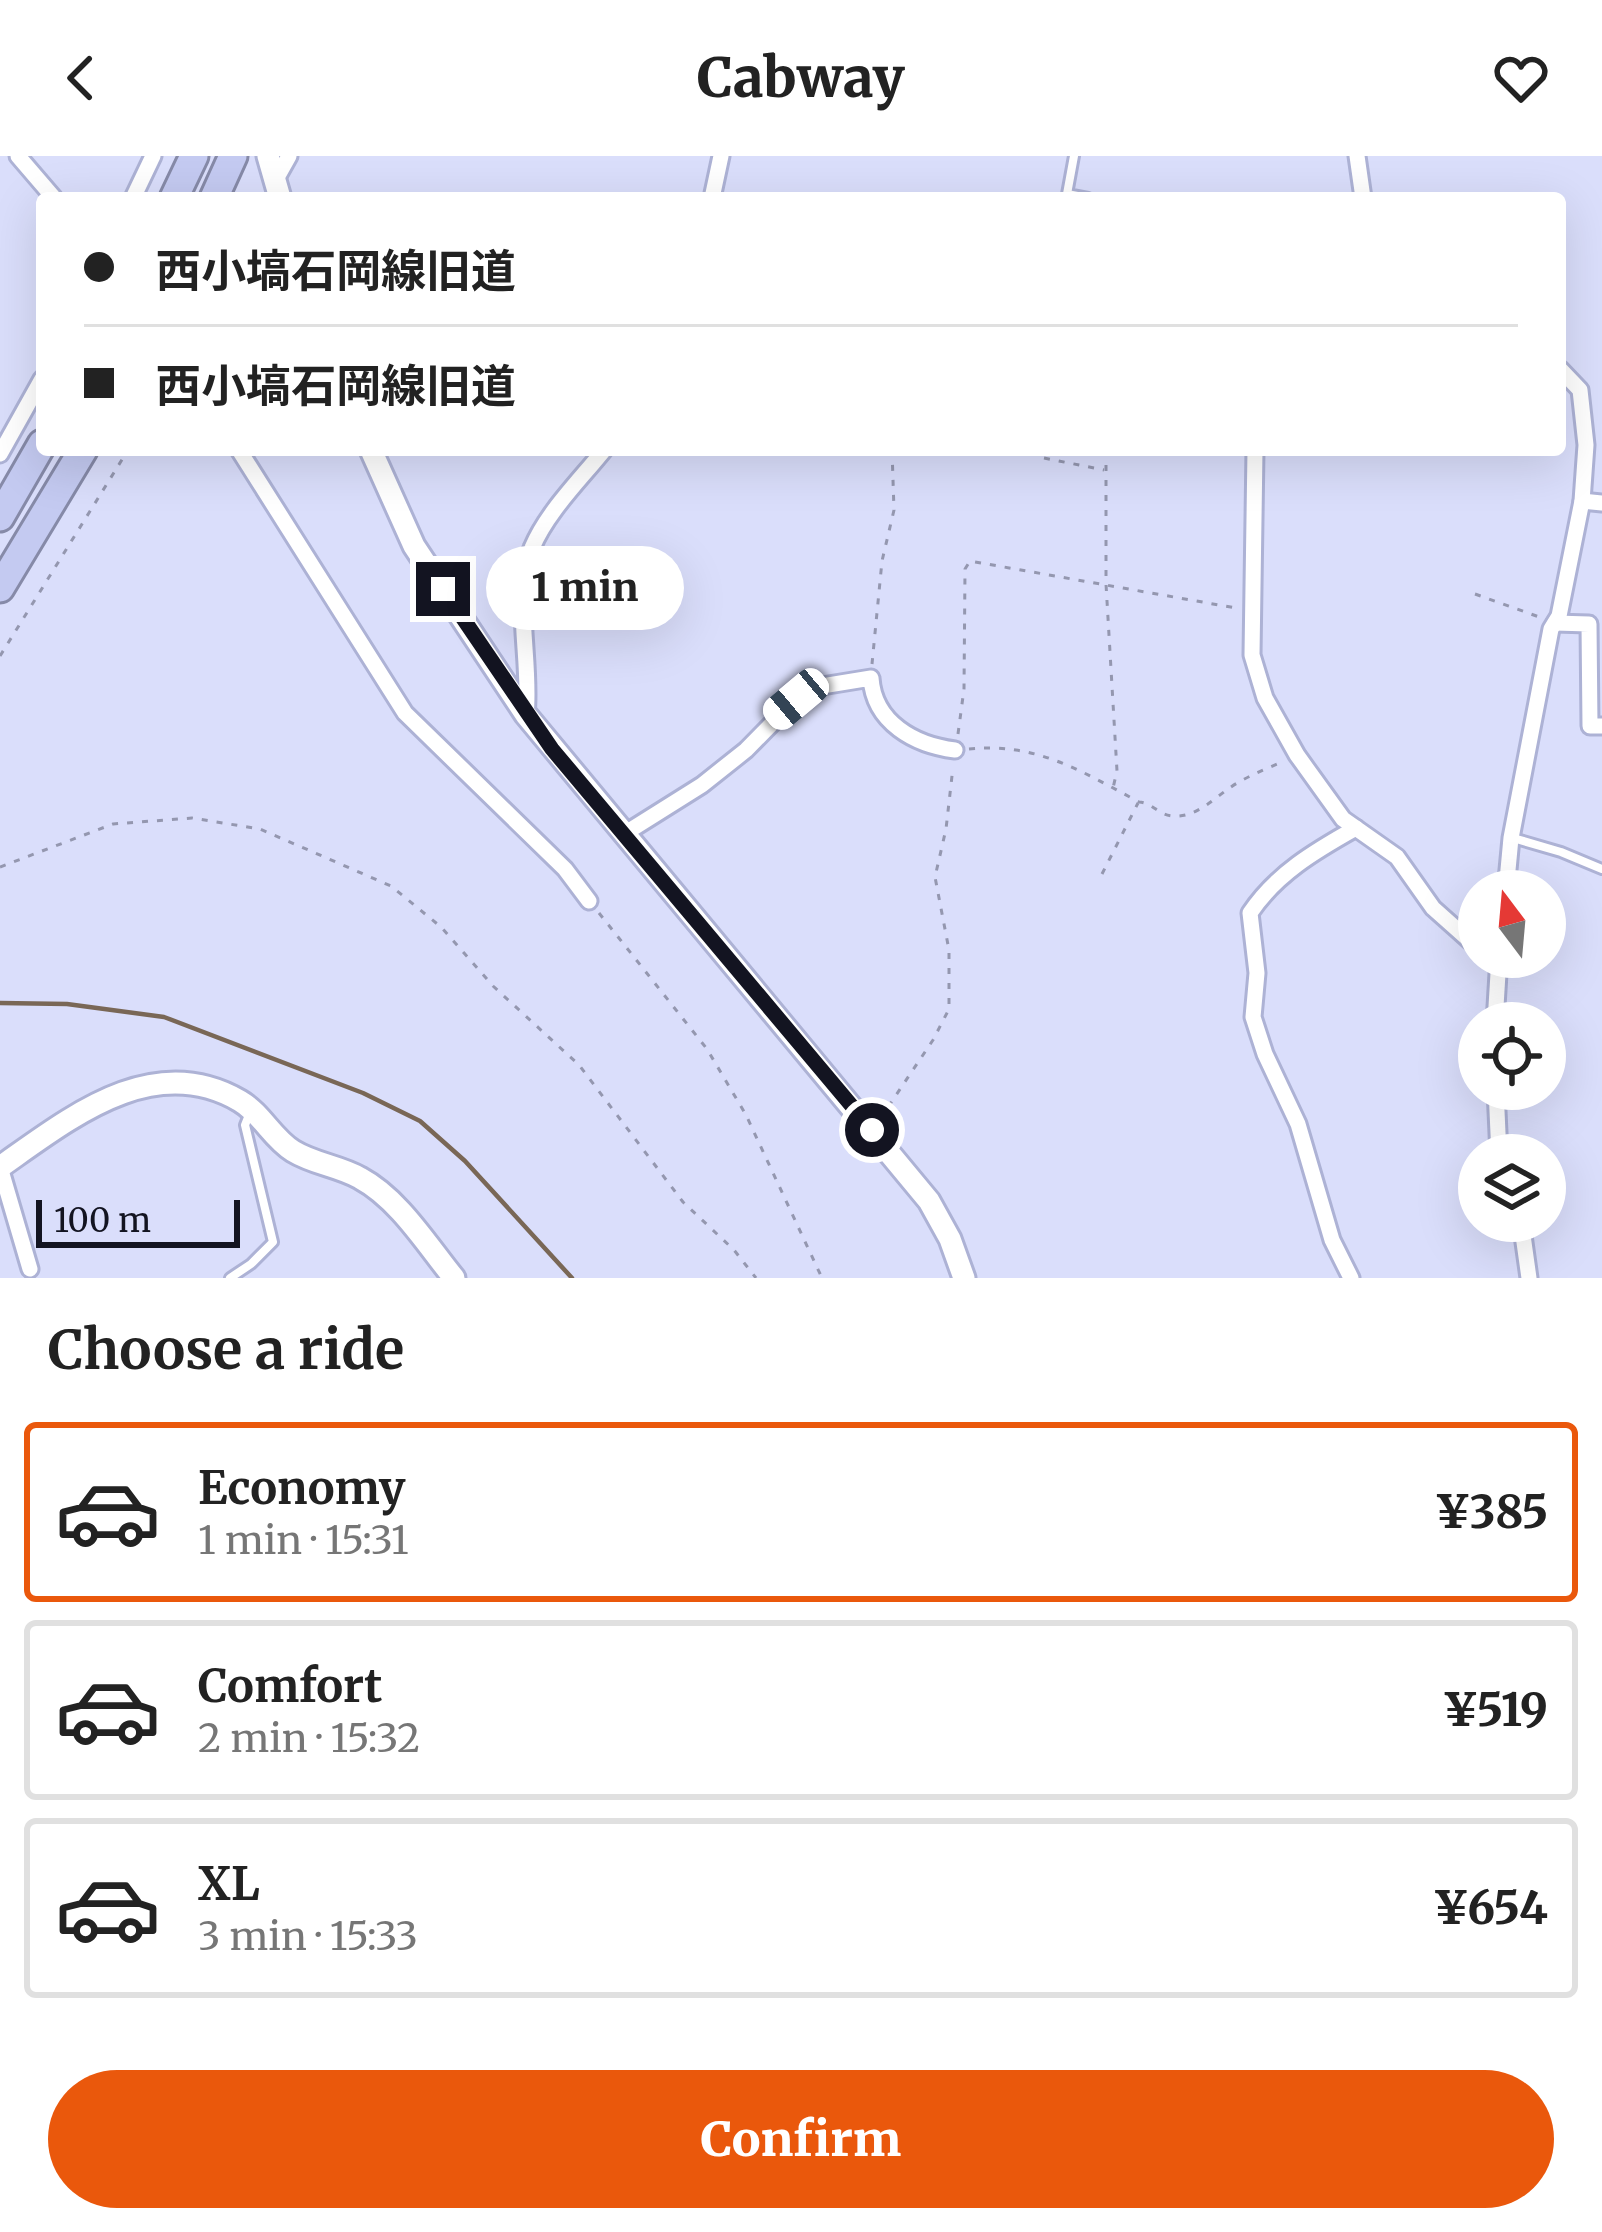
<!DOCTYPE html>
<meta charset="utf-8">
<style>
:root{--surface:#fff;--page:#f6f6f6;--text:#222;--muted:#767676;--line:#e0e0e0;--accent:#ea580c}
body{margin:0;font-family:Merriweather,"Noto Sans JP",serif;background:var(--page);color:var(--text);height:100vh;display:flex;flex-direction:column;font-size:45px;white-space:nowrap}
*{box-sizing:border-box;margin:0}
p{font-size:39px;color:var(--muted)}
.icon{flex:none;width:66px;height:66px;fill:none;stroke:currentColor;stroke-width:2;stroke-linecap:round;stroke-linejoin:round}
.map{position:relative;height:1122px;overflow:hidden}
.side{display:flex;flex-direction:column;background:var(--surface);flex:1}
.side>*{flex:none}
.hud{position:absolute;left:36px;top:36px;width:1530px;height:264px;border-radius:12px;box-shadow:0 12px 48px #0002;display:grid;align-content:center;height:264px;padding:0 48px;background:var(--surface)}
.needle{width:78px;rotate:344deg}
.fabs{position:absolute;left:1458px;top:714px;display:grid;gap:24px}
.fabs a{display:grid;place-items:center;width:108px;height:108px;border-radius:50%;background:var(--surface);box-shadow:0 12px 48px #0002;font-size:60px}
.scale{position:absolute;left:36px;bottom:30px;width:204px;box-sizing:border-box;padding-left:12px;border:6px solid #131421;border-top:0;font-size:33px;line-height:42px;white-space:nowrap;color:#131421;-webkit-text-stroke:9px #dadefb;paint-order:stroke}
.end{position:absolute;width:54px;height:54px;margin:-27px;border:15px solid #131421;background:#fff;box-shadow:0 0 0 6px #fff}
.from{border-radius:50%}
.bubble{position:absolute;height:84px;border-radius:42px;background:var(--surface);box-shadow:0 12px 48px #0002;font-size:39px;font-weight:800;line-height:84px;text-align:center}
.car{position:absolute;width:36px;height:72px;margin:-36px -18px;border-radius:15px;box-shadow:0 0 9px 3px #0007;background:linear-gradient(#fff 24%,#345 0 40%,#fff 0 76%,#345 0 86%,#fff 0)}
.hud b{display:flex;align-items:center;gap:42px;height:114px;font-size:45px}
.hud b+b{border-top:3px solid var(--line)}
.hud i{width:30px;height:30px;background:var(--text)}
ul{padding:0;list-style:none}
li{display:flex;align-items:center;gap:36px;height:180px;margin:0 24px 18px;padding:0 24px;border:6px solid var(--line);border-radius:12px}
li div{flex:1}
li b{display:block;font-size:45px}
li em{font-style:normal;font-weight:800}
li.on{border-color:var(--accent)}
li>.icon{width:108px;height:108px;stroke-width:1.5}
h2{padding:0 48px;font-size:54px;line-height:144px}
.action{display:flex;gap:24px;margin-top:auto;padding:24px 48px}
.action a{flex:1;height:138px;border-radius:72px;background:var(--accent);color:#fff;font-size:48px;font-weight:800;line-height:138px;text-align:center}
header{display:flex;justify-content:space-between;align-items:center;height:156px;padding:0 48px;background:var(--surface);font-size:54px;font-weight:800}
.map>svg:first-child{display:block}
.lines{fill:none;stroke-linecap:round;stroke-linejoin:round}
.stream{stroke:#796756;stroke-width:4.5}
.lane-casing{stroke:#adb2d5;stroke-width:14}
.street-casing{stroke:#adb2d5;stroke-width:21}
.secondary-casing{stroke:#adb2d5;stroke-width:27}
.highway-casing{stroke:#868aa8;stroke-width:33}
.path{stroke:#9497af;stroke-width:3;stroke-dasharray:6 9;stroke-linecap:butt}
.lane{stroke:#fff;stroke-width:8}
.street{stroke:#fff;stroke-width:15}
.secondary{stroke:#fff;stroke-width:21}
.highway{stroke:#c4caf1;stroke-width:27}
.route{stroke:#131421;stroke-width:15}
</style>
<header><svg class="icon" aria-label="back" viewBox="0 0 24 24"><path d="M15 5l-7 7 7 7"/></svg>Cabway<svg class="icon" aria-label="heart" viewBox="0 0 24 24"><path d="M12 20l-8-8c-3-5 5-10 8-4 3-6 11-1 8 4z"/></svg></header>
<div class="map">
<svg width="1602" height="1122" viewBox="0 0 1602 1122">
<rect width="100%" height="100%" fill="#dadefb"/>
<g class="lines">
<polyline class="stream" points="0,847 67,848 164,861 363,937 420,965 465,1005 572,1122"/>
<g class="lane-casing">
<g id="lane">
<polyline points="1074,0 1067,38 1088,42"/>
<polyline points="1513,682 1561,696 1602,713"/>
<polyline points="230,1122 251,1108 273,1086 245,969 249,959"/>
</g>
</g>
<g class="street-casing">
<g id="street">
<polyline points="18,0 54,42"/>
<polyline points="1357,0 1363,42"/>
<polyline points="275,25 289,0"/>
<polyline points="133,42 153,0"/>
<polyline points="712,42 721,0"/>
<polyline points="239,294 405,557 565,713 589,745"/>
<polyline points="1255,294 1252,499 1265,542 1297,599 1343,663 1397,701 1433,752 1479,793"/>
<polyline points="0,298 42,223"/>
<polyline points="1582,345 1602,347"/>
<polyline points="1555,467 1589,468 1590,570 1602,570"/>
<path d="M526,559C532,509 512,437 532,392C547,356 580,324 604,294"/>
<path d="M624,678L702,629L746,594L796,543L822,530L871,522C874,567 915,589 955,594"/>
<polyline points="1506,735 1511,682 1551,473 1559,460 1582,345 1586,289 1580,234 1560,213"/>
<polyline points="1495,867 1499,801"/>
<polyline points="1496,933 1499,999"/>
<polyline points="0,1011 30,1113"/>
<polyline points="1521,1065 1529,1122"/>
<path d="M1351,1122L1332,1084L1298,968L1265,898L1253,861L1257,817L1250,757C1276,718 1315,695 1356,672"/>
</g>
</g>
<g class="secondary-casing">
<g id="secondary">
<polyline points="268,0 280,42"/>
<polyline points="371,294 414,390 526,559 929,1045 950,1083 964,1122"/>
<path d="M0,1011C70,962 153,894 240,945C262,958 272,982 293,995C314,1008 339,1010 360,1022C399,1043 427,1089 454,1122"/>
</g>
</g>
<g class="highway-casing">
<g id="highway">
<polyline points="174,42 194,0"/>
<polyline points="214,42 233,0"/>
<polyline points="0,361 42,288"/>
<polyline points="0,432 83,294"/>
</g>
</g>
<g class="path">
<polyline points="1106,294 1106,428 1117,615 1113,632"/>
<polyline points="1044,302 1104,314"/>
<polyline points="1475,438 1542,462"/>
<polyline points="0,500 128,294"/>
<polyline points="872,508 882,405 894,354 892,294"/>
<polyline points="958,578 964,533 965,413 970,405 1236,452"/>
<path d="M969,593C1036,586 1081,615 1139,646C1153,647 1158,659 1173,660C1199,662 1217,638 1239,626C1253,618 1268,612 1282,606"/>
<polyline points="0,711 113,668 192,662 260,673 391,730 441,771 493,830 579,909 683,1046 734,1094 756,1122"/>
<polyline points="1102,718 1138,647"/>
<polyline points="599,757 707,893 746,959 822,1122"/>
<polyline points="880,963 933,884 949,853 949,794 935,721 946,673 953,611"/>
</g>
<use href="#lane" class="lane"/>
<use href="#street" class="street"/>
<use href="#secondary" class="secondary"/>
<use href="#highway" class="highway"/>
</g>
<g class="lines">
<polyline class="route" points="443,433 552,593 872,974"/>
</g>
</svg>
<div class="fabs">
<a><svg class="needle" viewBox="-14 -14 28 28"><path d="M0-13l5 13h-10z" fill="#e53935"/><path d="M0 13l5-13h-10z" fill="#767676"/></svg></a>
<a><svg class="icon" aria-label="locate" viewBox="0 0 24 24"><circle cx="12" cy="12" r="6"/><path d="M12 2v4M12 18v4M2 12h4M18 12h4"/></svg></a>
<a><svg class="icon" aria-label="layers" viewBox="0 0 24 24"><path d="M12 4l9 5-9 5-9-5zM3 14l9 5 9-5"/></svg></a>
</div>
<div class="scale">100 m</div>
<i class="end from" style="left:872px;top:974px"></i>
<i class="end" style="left:443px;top:433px"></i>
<div class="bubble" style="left:486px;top:390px;width:198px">1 min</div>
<i class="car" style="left:796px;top:543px;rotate:230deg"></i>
<div class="hud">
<b><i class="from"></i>西小塙石岡線旧道</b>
<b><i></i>西小塙石岡線旧道</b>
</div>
</div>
<section class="side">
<h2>Choose a ride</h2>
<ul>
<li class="on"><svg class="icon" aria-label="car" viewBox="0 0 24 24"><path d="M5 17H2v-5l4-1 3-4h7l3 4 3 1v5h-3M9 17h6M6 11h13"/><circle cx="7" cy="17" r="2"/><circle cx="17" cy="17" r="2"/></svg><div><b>Economy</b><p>1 min · 15:31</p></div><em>¥385</em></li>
<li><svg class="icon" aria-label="car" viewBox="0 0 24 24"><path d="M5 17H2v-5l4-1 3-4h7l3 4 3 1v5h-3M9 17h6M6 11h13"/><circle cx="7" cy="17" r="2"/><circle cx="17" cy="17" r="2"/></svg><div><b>Comfort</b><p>2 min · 15:32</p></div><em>¥519</em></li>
<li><svg class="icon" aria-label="car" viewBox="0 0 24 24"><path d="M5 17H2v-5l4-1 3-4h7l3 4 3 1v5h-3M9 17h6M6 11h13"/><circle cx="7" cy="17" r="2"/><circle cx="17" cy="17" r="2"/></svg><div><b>XL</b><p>3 min · 15:33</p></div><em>¥654</em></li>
</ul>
<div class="action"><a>Confirm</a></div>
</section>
